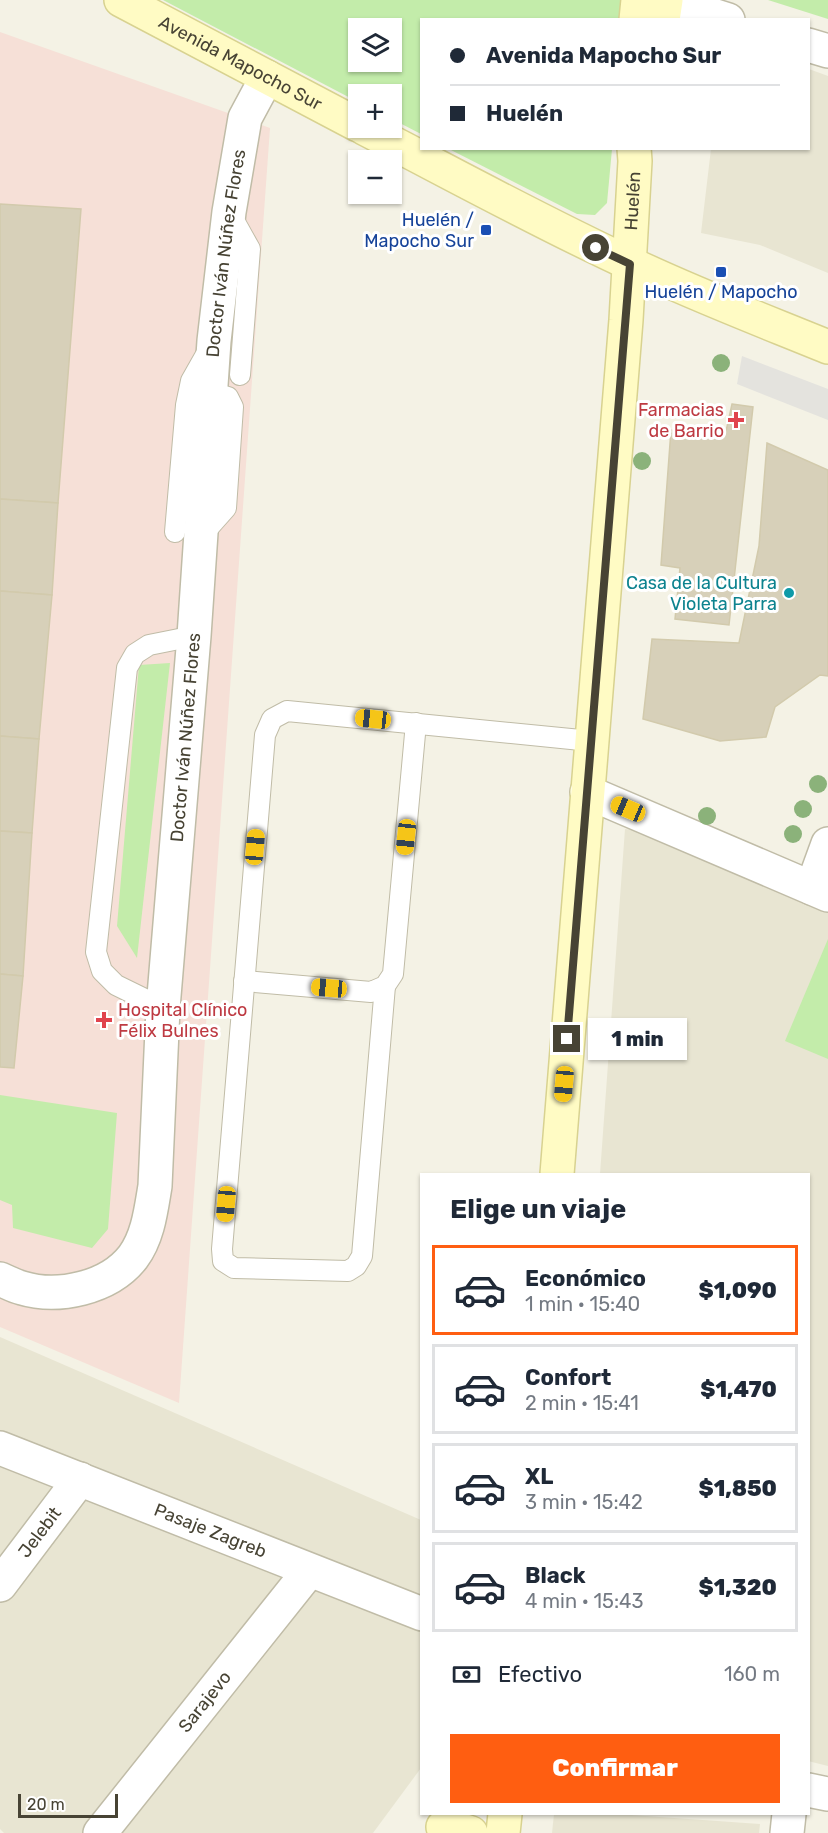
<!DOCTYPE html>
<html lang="es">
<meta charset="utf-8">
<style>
:root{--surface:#fff;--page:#f2f2f3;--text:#1f2937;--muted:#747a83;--line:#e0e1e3;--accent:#ff5e11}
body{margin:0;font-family:Rubik,sans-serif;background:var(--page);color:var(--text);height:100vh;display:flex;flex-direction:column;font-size:22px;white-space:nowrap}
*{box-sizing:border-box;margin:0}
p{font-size:20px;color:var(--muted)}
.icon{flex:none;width:33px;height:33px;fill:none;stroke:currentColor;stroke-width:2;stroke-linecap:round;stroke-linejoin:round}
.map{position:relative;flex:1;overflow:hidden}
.sheet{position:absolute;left:420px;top:1173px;width:390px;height:642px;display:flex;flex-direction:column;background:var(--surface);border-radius:0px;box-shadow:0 2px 4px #0004}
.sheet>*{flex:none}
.banner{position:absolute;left:420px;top:18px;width:390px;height:132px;border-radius:0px;box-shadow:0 2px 4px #0004;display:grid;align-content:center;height:132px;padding:0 30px;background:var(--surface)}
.tools{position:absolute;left:348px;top:18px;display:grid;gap:12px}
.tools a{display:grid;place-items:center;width:54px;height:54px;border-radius:0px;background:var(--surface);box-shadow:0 2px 4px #0004;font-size:30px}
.scale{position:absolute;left:18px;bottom:15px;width:100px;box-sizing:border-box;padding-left:6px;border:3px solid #474334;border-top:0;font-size:16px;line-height:21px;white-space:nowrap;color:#474334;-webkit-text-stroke:4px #fff;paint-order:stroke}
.end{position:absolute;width:27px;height:27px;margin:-14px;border:8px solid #474334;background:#fff;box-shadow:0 0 0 3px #fff}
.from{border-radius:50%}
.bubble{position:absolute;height:42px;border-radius:0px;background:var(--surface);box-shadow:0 2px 4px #0004;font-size:20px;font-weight:800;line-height:42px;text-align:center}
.car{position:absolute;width:18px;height:36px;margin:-18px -9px;border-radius:8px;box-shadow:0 0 4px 2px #0007;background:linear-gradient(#f5c518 24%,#345 0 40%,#f5c518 0 76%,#345 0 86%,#f5c518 0)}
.banner b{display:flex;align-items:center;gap:21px;height:57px;font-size:22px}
.banner b+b{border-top:2px solid var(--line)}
.banner i{width:15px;height:15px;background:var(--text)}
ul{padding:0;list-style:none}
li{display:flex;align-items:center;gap:18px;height:90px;margin:0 12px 9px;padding:0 18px;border:3px solid var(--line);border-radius:0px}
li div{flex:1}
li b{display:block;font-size:22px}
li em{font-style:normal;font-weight:800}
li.current{border-color:var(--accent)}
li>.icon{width:54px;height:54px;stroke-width:1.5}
h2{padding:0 30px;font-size:27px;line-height:72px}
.pay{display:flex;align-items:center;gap:15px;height:66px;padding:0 30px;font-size:22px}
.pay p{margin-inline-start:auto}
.primary-button{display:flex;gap:12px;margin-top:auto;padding:12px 30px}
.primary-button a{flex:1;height:69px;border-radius:0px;background:var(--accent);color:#fff;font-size:24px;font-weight:800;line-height:69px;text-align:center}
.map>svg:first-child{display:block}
.residential{fill:#e8e5d2}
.medical{fill:#f6e0d7}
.green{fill:#c3ecaa;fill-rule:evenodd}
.parking{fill:#e4e3de}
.building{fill:#d7d0b9;stroke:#d2caac;stroke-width:1.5}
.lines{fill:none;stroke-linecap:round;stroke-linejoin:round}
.lane-casing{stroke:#c0bca7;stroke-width:22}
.street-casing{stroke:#c0bca7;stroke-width:36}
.secondary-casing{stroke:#d8d290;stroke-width:36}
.lane{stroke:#fff;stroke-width:20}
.street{stroke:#fff;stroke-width:33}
.secondary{stroke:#fffbc4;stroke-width:33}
.tree{fill:#8bb27a}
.route{stroke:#474334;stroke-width:8}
.transit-dot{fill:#1a4fb4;stroke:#fff;stroke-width:2}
.health-dot{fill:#e0444e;stroke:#fff;stroke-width:2}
.culture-dot{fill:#0f9aa8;stroke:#fff;stroke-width:2}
.labels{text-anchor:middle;stroke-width:6;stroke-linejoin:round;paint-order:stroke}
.street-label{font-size:18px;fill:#474334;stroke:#fff}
.transit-label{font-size:18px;fill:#164399;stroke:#fff;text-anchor:end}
.health-label{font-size:18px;fill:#be3a42;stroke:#fff;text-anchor:end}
.culture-label{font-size:18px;fill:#0d838f;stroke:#fff;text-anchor:end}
</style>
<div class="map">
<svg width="828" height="1833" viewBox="0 0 828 1833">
<rect width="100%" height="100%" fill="#f4f2e5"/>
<g class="residential">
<polygon points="809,69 828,76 828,273 760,245 701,233 711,149 808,148"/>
<polygon points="625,829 646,831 828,910 828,1766 808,1761 808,1174 600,1174"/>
<polygon points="0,1337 421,1520 421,1768 373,1833 4,1833 0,1829"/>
<polygon points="554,1814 617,1814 760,1824 759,1833 552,1833"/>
</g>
<polygon class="medical" points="0,32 270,128 179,1403 0,1327"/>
<g class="green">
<path d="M163,0H622L620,19L422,20L421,134L392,119V94H358V102ZM358,28H392V62H358Z"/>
<polygon points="768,0 828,0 828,19"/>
<polygon points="449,149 612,149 607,203 595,215 577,214"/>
<polygon points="170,663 137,958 117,926 139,665"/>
<polygon points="828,939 828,1059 785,1041"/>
<polygon points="0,1095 117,1113 108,1229 92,1248 13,1228 12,1205 0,1200"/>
</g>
<polygon class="parking" points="742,356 828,389 828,420 737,384"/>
<g class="building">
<polygon points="0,204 81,209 58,503 0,499"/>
<polygon points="732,404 753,407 729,625 675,619 680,568 661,565 671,430 725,436"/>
<polygon points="767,443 828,470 828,676 820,675 775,707 766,737 720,741 643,719 652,639 739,643 759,546"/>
<polygon points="0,499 58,503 52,595 0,591"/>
<polygon points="0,591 52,595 39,739 0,736"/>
<polygon points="0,736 39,739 32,833 0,831"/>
<polygon points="0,831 32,833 23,976 0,974"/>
<polygon points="0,974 23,976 14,1068 0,1067"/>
</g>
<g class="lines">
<g class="lane-casing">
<g id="lane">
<polyline points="231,215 250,249 240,375"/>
<polyline points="175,532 186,405 191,381 208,351"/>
<polyline points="202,535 226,508 233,407 228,397 211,392 203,396"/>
<polyline points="244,981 371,992 385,986 393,974 416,723"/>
<polyline points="385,986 362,1256 356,1266 348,1271 234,1268 223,1261 222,1249 265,735 272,719 287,711 591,741"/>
<polyline points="163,1008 116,985 102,971 96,952 127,668 135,654 149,645 194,636"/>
</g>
</g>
<g class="street-casing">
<g id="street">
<polyline points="666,0 728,20"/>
<polyline points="808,45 828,51"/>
<polyline points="587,792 828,895"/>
<polyline points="812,888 828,844"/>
<path id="s1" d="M0,1279C7,1282 14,1286 22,1288C58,1299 109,1288 133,1257C148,1237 151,1210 155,1186L163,1008L194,636L214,341L229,212L245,118L267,77"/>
<path id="s2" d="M0,1448L422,1614"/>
<path id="s3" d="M0,1585L80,1479"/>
<polyline points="808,1790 828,1794"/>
<path id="s4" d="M100,1833L309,1571"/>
<polyline points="787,1833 789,1814"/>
</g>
</g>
<g class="secondary-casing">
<g id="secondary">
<path id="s5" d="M121,0L358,125"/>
<polyline points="636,20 638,0"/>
<polyline points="663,20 666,0"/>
<path d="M364,128C453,174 540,222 631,264C696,295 762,320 828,347"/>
<path id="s6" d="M557,1174L626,320L635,161L634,148"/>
<polyline points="443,1827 456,1828 471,1833"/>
<polyline points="503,1833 505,1814"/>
</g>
</g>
<use href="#lane" class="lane"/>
<use href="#street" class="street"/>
<use href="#secondary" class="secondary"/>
</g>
<g class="tree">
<circle cx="721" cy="363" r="9"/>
<circle cx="642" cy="461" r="9"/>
<circle cx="818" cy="784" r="9"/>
<circle cx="803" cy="809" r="9"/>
<circle cx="707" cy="816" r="9"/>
<circle cx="793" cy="834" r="9"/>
</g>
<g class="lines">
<polyline class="route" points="567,1039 630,264 596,248"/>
</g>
<g class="transit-dot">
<rect x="480" y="224" width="12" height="12" rx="3"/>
<rect x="715" y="266" width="12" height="12" rx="3"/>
</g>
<g class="health-dot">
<path d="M733 411h6v6h6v6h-6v6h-6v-6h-6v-6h6z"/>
<path d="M101 1011h6v6h6v6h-6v6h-6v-6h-6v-6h6z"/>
</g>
<circle class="culture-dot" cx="789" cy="593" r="6"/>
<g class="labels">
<g class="street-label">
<text dy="6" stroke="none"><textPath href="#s5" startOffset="135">Avenida Mapocho Sur</textPath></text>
<text dy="6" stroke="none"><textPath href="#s6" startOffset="976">Huelén</textPath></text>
<text dy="6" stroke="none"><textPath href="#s1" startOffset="1156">Doctor Iván Núñez Flores</textPath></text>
<text dy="6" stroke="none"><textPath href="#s1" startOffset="670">Doctor Iván Núñez Flores</textPath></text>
<text dy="6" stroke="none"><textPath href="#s2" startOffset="226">Pasaje Zagreb</textPath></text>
<text dy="6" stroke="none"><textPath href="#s3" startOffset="66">Jelebit</textPath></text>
<text dy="6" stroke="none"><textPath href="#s4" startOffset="168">Sarajevo</textPath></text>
</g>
<g class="transit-label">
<text x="474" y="226">Huelén /<tspan x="474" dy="21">Mapocho Sur</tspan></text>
<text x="721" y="298" text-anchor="middle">Huelén / Mapocho</text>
</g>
<g class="health-label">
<text x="724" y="416">Farmacias<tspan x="724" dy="21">de Barrio</tspan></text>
<text x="118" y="1016" text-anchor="start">Hospital Clínico<tspan x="118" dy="21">Félix Bulnes</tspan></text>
</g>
<g class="culture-label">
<text x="777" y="589">Casa de la Cultura<tspan x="777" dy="21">Violeta Parra</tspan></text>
</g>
</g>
</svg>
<div class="tools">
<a><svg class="icon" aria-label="layers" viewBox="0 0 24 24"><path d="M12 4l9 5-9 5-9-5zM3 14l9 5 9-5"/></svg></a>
<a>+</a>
<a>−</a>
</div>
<div class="scale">20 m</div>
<i class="end from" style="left:596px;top:248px"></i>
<i class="end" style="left:567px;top:1039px"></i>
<div class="bubble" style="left:588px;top:1018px;width:99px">1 min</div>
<i class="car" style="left:373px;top:719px;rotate:276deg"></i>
<i class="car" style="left:628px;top:809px;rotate:293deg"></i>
<i class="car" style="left:406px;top:837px;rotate:186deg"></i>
<i class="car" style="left:255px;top:847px;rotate:5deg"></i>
<i class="car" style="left:329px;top:988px;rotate:275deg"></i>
<i class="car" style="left:564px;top:1084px;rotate:185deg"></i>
<i class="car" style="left:226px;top:1204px;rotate:185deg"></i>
<div class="banner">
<b><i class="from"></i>Avenida Mapocho Sur</b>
<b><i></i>Huelén</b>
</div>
<section class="sheet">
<h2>Elige un viaje</h2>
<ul>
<li class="current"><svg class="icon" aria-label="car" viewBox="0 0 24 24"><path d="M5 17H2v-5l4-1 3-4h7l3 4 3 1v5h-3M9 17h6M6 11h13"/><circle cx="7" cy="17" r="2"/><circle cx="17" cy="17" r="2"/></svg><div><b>Económico</b><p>1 min · 15:40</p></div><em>$1,090</em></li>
<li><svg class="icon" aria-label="car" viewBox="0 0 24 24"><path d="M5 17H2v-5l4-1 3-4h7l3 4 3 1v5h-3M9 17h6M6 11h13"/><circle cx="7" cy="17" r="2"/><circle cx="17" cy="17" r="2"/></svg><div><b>Confort</b><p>2 min · 15:41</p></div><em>$1,470</em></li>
<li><svg class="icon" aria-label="car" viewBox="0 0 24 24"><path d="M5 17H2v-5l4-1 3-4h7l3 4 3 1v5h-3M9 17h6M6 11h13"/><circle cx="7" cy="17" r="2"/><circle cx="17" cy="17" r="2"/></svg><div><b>XL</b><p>3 min · 15:42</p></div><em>$1,850</em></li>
<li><svg class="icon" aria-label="car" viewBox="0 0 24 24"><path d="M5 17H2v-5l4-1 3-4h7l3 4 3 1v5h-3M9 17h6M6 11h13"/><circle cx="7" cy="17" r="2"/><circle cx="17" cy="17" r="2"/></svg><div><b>Black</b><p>4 min · 15:43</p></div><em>$1,320</em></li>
</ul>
<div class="pay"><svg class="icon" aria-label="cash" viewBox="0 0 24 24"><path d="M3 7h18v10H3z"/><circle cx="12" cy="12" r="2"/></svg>Efectivo<p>160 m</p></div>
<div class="primary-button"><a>Confirmar</a></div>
</section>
</div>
